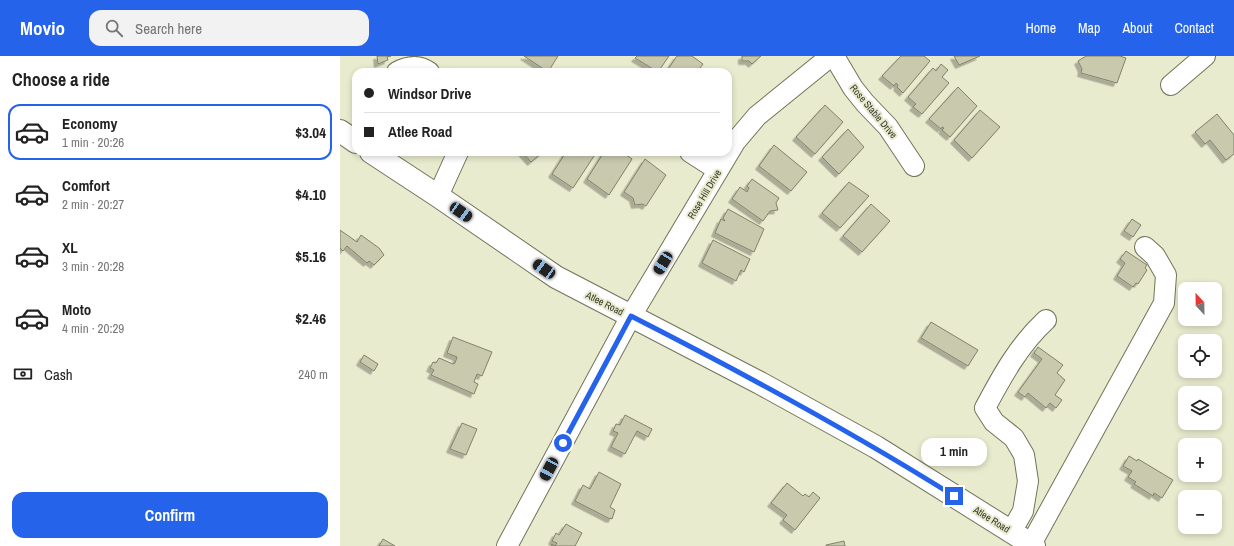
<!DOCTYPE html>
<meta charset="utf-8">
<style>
:root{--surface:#fff;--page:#f2f2f2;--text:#222;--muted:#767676;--line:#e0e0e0;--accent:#2563eb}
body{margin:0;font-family:"Archivo Narrow",sans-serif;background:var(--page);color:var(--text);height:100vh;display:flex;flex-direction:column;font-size:15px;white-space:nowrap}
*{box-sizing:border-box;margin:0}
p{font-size:13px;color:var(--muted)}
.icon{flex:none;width:22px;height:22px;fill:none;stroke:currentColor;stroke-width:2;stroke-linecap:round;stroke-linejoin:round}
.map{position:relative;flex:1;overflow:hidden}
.panel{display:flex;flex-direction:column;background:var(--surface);width:340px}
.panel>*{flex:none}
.banner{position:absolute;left:12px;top:12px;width:380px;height:88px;border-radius:12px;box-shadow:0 2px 6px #0003;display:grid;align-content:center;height:88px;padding:0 12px;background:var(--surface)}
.needle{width:26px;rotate:338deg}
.fabs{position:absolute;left:838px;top:226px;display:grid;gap:8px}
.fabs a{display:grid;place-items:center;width:44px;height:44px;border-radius:8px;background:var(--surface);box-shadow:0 2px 6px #0003;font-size:20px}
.end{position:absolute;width:18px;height:18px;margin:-9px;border:5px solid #2563eb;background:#fff;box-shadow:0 0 0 2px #fff}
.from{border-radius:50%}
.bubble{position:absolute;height:28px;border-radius:12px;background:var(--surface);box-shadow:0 2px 6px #0003;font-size:13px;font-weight:700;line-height:28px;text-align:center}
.car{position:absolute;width:12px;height:24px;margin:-12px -6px;border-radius:5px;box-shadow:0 0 3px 1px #0007;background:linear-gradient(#222 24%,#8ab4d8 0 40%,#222 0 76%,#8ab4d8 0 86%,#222 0)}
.banner b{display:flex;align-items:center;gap:14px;height:38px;font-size:15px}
.banner b+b{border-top:1px solid var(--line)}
.banner i{width:10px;height:10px;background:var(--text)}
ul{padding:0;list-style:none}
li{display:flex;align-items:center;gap:12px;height:56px;margin:0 8px 6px;padding:0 4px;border:2px solid transparent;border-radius:12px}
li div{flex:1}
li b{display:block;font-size:15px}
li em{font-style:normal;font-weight:700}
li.selected{border-color:var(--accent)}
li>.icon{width:36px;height:36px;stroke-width:1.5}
h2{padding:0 12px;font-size:18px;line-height:48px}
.pay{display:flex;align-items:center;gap:10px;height:44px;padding:0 12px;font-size:15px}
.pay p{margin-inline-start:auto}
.primary-button{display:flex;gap:8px;margin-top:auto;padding:8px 12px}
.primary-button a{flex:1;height:46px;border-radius:12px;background:var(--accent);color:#fff;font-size:16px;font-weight:700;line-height:46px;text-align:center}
header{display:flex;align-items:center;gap:24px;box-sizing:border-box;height:56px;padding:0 20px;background:var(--accent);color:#fff}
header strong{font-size:19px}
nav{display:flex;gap:22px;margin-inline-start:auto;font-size:14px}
.search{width:280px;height:36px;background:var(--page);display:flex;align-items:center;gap:10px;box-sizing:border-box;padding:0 14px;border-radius:12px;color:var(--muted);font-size:15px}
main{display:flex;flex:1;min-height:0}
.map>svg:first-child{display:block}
.building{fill:#c8c9ad;stroke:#818268;filter:url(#shadow)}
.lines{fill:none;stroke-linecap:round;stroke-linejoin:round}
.minor-casing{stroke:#72745a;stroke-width:22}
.major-casing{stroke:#72745a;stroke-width:24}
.minor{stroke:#fff;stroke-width:20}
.major{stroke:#fff;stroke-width:22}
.route{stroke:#2563eb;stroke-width:5}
.labels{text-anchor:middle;stroke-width:4;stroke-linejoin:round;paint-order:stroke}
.street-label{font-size:10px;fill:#35362a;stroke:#e9ebce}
</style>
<header>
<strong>Movio</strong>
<div class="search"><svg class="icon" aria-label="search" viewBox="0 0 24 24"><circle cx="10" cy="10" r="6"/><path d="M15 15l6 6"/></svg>Search here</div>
<nav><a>Home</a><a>Map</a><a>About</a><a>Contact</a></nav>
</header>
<main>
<section class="panel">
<h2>Choose a ride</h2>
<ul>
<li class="selected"><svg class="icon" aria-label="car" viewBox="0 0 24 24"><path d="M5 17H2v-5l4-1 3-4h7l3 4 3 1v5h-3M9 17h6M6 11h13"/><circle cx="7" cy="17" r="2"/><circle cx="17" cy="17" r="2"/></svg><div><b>Economy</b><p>1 min · 20:26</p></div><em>$3.04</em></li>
<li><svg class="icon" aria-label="car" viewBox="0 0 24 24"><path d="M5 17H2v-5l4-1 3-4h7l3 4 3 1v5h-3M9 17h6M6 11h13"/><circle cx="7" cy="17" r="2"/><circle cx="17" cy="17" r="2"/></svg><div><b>Comfort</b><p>2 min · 20:27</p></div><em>$4.10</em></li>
<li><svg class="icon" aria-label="car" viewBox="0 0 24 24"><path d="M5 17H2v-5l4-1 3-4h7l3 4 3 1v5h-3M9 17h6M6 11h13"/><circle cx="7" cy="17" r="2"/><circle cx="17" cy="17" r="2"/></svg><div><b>XL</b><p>3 min · 20:28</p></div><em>$5.16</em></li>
<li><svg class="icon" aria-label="car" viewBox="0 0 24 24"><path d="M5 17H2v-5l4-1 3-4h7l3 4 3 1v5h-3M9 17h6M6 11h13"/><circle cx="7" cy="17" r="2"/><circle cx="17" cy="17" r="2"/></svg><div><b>Moto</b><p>4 min · 20:29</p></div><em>$2.46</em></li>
</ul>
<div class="pay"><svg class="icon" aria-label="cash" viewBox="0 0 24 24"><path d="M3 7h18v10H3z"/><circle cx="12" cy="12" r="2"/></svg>Cash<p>240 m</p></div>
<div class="primary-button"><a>Confirm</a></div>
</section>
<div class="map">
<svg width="894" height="490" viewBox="0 0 894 490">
<defs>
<filter id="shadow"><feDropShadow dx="-3.5" dy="3.5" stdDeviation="0" flood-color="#0004"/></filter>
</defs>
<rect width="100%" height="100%" fill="#e9ebce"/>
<g class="building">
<polygon points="37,0 51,0 47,1 48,4 38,8"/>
<polygon points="184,0 218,0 208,16"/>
<polygon points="297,0 329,0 318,16 295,2"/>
<polygon points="337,0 352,0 363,8 357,16 326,16"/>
<polygon points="402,0 421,0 412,8 409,5 402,5"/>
<polygon points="561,0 584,0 590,5 563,37 557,31 558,29 556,27 554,30 542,20"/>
<polygon points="614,0 640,0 619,9"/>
<polygon points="746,0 780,0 786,2 777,27 741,17 742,13 738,5"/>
<polygon points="601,8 608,14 602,21 609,27 582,58 573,51 576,48 568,41 593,12 596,15"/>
<polygon points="618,31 637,50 610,81 602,74 604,72 602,71 601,73 589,63"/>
<polygon points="485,49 503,66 475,98 456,81"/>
<polygon points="640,54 660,71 632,102 614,84"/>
<polygon points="877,58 894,79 894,98 886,104 870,84 865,88 855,76"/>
<polygon points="508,73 524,91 499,118 482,101"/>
<polygon points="434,89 467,116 451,135 419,110"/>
<polygon points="182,96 203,96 191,106"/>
<polygon points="226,96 256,97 233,132 212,118"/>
<polygon points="264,96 282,96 292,103 269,139 247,123"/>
<polygon points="305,103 326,119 306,150 302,148 295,149 293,142 284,136"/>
<polygon points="412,123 439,142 436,147 438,154 430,155 423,165 392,143 400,131 407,136 409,132 407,130"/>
<polygon points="509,126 529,140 500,172 482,157"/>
<polygon points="531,148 550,165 522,196 503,180"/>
<polygon points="388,153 424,173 414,196 375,177 381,163 385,165 383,162"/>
<polygon points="792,163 801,169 793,181 784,175"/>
<polygon points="0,174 17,186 21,179 39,192 44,199 34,209 29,205 27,207 7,190 3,195 0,192"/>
<polygon points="373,184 410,203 404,216 401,214 396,225 362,207"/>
<polygon points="786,195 807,209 805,212 807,214 798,228 796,227 793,231 777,220 785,207 780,203"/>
<polygon points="591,266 638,294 628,310 581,282"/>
<polygon points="113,281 152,296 142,320 137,318 134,326 138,328 134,338 91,319 94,314 90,312 93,306 96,307 99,302 113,308 115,307 117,301 107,297"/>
<polygon points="698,291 723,309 717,317 725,324 715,339 722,344 716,352 710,347 706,352 688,337 685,341 678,336 702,303 694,297"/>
<polygon points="24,299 38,308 34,315 20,306"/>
<polygon points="285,359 312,373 308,381 297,375 285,398 271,391 278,377 273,375 276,368 280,369"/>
<polygon points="122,367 137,373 126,399 110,393"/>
<polygon points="789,400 797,405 798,403 833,424 822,442 814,437 813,440 794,428 796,426 788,421 792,415 783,410"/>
<polygon points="259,416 281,428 270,451 275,454 272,463 270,462 270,463 235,445 243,429 250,433"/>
<polygon points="447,427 463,440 465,438 469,441 473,436 480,442 455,474 443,464 447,459 431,447"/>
<polygon points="226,468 242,477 235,490 211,490 212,488 215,490 217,487 212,485 216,477 219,479"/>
<polygon points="43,483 55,490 39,490"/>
<polygon points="504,485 505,490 486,490 486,489"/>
</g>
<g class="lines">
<g class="minor-casing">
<g id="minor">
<polyline points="494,0 513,32 525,47 548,71 574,110"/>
<path d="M57,16C68,10 78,8 89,16"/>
<polyline points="831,29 865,0"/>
<polyline points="350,96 378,114"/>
<polyline points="98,140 118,96"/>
<path d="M671,476L683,455L688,425L684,399L674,382L654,366L645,352C662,320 679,289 706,264"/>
<polyline points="167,490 291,260 395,86 417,60 491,0"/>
<polyline points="690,490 824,247 826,219 815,200 805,191"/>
</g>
</g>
<g class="major-casing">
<g id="major">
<polyline points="0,75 16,86"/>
<polyline points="31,96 98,140 216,221 420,327 536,391 694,490"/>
</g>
</g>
<use href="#minor" class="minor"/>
<use href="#major" class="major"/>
</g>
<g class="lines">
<path class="route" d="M223,387L291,260C401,316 509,374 614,440"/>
</g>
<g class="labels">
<g class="street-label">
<text transform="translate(534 55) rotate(50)" y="4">Rose Stable Drive</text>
<text transform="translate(364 138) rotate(-59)" y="4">Rose Hill Drive</text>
<text transform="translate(265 247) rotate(27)" y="4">Atlee Road</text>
<text transform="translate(652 463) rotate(32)" y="4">Atlee Road</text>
</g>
</g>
</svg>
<div class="fabs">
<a><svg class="needle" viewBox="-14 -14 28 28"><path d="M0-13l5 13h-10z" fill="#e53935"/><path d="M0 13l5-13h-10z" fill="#767676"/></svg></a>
<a><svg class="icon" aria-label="locate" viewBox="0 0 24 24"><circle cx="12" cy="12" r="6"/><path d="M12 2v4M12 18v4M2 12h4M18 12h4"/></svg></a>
<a><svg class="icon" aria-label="layers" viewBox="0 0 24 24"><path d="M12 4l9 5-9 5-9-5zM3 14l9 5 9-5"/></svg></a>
<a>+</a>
<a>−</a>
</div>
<i class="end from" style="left:223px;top:387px"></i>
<i class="end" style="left:614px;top:440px"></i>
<div class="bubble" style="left:581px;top:382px;width:66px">1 min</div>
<i class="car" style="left:121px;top:156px;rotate:125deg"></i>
<i class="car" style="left:323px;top:207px;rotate:211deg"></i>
<i class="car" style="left:204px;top:213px;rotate:305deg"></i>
<i class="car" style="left:209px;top:413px;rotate:208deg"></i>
<div class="banner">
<b><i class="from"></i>Windsor Drive</b>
<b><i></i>Atlee Road</b>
</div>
</div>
</main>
